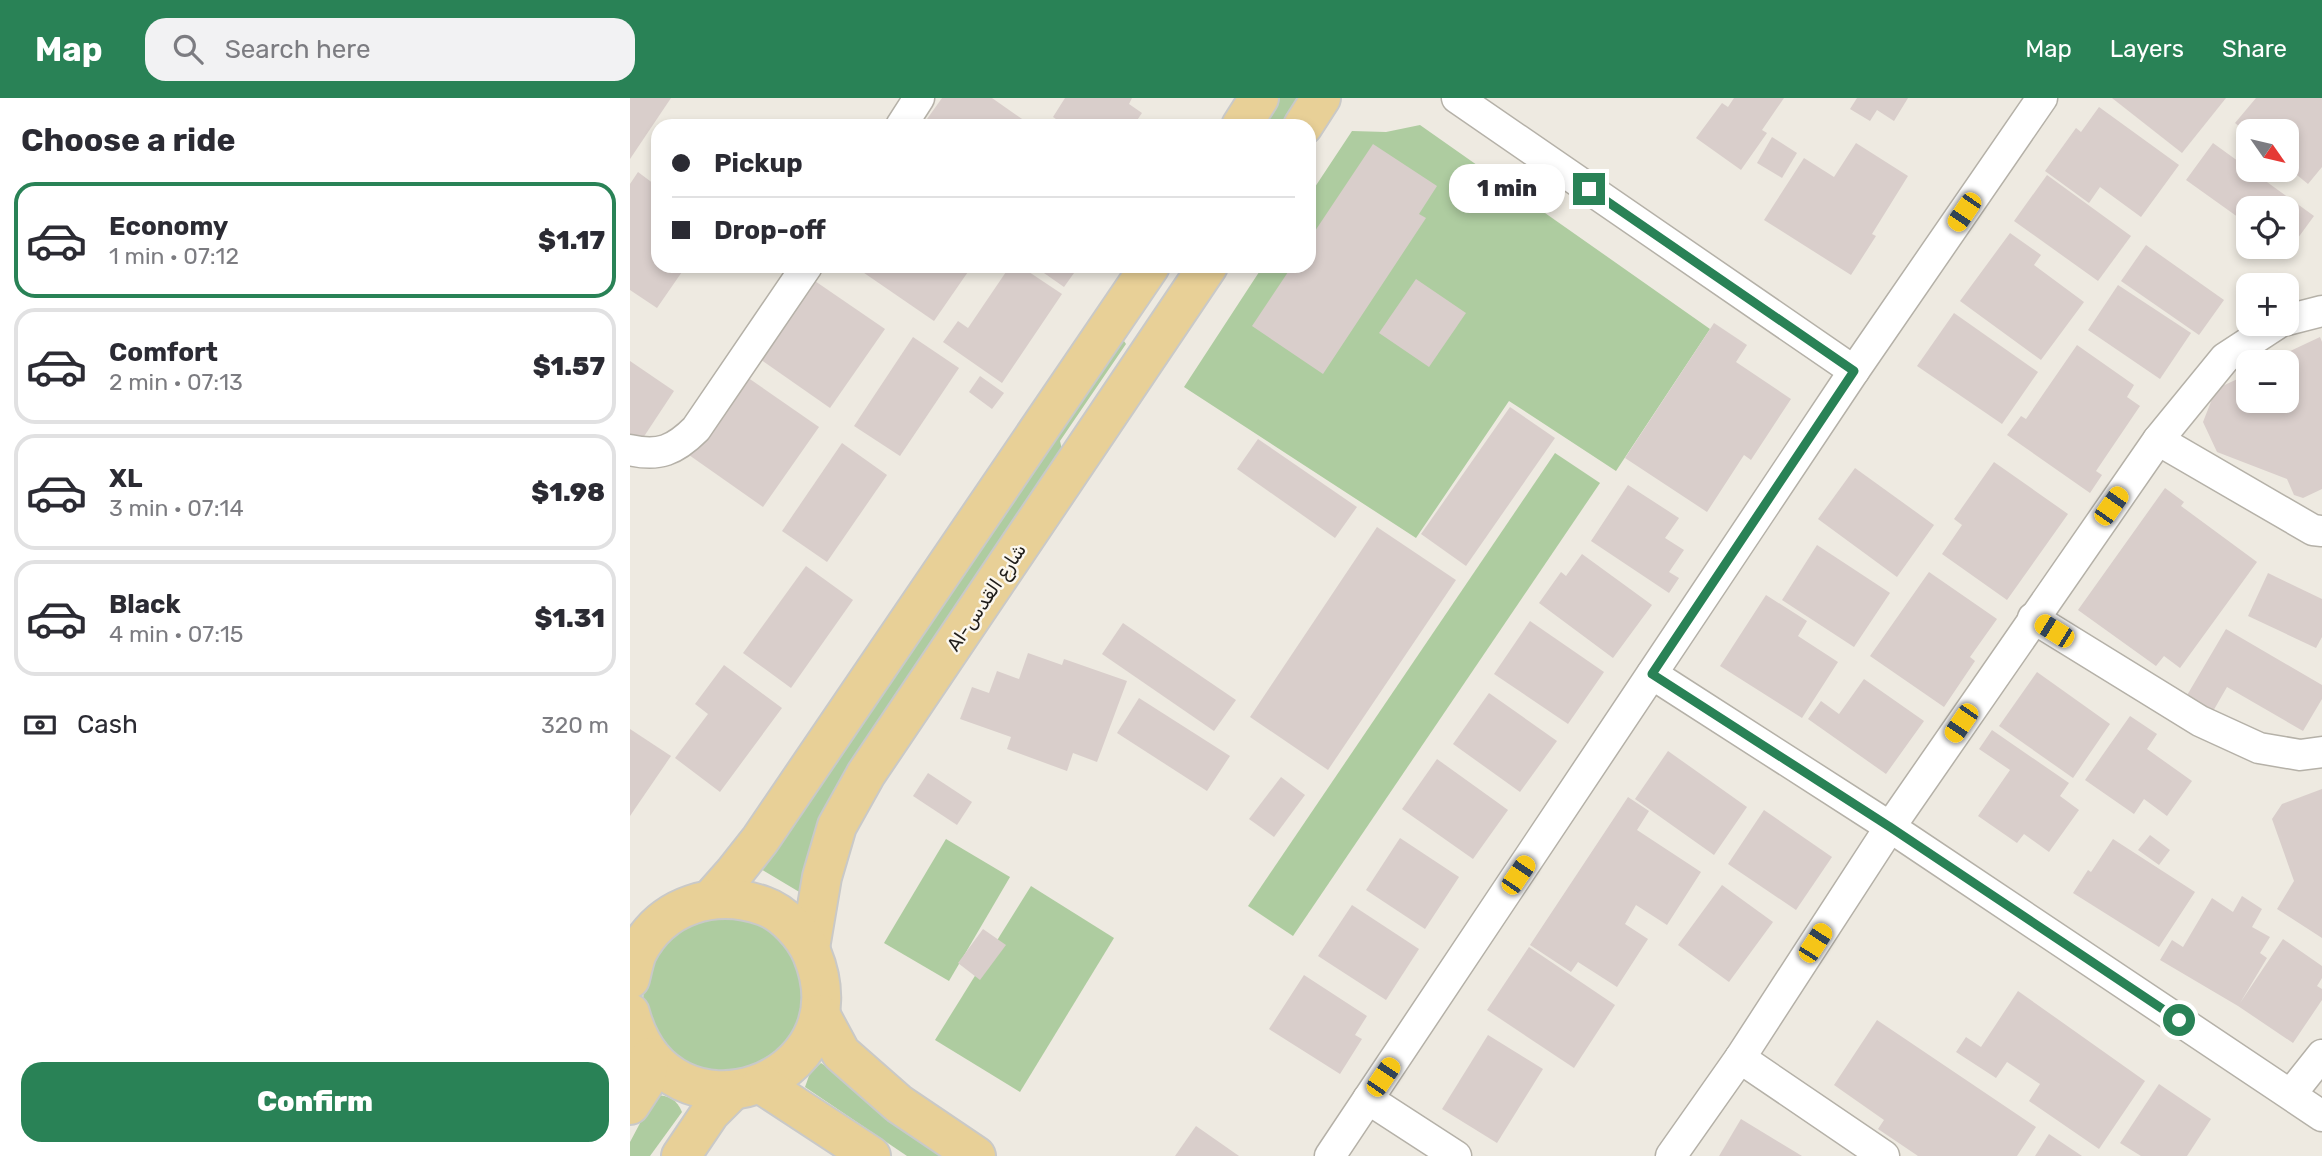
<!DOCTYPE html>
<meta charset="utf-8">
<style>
:root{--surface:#fff;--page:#f2f2f3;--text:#2b2b33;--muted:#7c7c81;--line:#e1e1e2;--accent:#298256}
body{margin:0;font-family:Rubik,Vazirmatn,sans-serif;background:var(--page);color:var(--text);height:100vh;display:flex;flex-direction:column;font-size:26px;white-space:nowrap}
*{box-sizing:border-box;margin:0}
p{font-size:23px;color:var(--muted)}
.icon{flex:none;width:38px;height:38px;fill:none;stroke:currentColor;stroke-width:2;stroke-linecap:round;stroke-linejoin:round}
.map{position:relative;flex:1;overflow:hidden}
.details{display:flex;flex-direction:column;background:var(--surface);width:630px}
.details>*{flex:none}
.guide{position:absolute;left:21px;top:21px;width:665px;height:154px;border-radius:21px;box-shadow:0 4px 10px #0003;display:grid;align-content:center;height:154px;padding:0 21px;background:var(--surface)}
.needle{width:46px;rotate:124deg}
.buttons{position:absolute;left:1606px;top:21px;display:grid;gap:14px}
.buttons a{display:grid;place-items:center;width:63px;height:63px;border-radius:14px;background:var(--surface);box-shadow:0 4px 10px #0003;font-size:35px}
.end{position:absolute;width:32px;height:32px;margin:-16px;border:9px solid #298256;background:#fff;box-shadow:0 0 0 4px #fff}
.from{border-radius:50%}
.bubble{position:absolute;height:49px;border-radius:21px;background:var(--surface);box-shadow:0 4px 10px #0003;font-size:23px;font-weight:800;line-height:49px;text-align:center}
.car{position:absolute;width:21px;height:42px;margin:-21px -10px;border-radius:9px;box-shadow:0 0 5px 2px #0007;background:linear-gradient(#f5c518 24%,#345 0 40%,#f5c518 0 76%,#345 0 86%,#f5c518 0)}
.guide b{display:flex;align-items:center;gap:24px;height:66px;font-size:26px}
.guide b+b{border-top:2px solid var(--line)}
.guide i{width:18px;height:18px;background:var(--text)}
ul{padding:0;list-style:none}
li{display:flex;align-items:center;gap:21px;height:116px;margin:0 14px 10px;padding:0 7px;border:4px solid var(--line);border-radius:21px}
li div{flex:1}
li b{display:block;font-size:26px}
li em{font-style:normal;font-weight:800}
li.on{border-color:var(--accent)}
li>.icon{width:63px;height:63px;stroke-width:1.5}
h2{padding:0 21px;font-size:32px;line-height:84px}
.pay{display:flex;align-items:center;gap:18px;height:77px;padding:0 21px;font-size:26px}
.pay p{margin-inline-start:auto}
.primary-button{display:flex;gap:14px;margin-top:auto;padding:14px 21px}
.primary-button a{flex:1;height:80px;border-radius:21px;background:var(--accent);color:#fff;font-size:28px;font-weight:800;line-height:80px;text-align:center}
header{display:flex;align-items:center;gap:42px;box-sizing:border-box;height:98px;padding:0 35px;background:var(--accent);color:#fff}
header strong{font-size:33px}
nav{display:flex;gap:38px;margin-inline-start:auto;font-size:24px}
.search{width:490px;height:63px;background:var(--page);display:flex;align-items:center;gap:18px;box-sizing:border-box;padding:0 24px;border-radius:21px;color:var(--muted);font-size:26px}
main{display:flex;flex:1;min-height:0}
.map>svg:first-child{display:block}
.green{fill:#aecca0}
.building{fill:#d9cecb}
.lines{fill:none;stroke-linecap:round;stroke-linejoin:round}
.street-casing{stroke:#b5b1a8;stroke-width:33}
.primary-casing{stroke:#c9c9c8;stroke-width:42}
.street{stroke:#fff;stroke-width:30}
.primary{stroke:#e8d097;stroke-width:38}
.route{stroke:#298256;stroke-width:9}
.labels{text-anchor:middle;stroke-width:5;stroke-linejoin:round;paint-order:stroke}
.street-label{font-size:19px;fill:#1f1d1a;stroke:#fbf7ee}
</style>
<header>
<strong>Map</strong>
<div class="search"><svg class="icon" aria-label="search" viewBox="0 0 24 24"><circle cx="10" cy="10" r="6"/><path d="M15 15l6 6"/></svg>Search here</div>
<nav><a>Map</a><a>Layers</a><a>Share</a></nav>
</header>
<main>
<section class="details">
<h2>Choose a ride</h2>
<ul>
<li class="on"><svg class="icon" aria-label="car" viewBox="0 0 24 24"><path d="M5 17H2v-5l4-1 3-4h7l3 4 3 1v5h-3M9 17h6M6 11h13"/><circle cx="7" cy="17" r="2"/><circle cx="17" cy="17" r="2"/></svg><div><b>Economy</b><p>1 min · 07:12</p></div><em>$1.17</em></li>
<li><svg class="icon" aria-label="car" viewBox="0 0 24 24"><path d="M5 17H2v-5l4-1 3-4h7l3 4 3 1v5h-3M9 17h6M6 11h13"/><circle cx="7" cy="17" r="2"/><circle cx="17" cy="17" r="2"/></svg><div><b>Comfort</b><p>2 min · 07:13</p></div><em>$1.57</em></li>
<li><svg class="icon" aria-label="car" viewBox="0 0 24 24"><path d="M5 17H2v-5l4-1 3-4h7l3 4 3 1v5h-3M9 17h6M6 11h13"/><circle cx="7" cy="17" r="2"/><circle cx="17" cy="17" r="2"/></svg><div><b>XL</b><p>3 min · 07:14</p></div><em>$1.98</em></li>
<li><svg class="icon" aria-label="car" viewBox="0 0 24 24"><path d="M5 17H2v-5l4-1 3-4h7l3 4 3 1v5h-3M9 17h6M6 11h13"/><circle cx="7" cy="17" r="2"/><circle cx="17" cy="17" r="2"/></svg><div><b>Black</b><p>4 min · 07:15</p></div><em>$1.31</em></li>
</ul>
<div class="pay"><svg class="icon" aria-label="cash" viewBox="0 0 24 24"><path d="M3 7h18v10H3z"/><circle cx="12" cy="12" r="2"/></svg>Cash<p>320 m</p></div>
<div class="primary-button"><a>Confirm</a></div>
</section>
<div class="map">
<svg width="1692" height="1058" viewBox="0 0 1692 1058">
<rect width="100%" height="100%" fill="#eeeae1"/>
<g class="green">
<polygon points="646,0 672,0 652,28 632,28"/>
<polygon points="790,27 1080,231 986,373 879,303 786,440 554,289 633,168 679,168 679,98 722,33 756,34"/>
<polygon points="492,240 496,246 430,343 433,356 171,795 129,770"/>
<polygon points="925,355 970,385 663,838 618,808"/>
<polygon points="316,741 380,779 319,883 254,845"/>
<polygon points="401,788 484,840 390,994 305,942"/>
<polygon points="92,814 145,830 175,876 170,931 131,971 78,978 33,952 13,903 15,877 43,833"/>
<polygon points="191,965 327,1058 277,1058 175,989 180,975"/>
<path d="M25,997C39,997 47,1002 52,1014L20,1058H0V1044Z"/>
</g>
<g class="building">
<polygon points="0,0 41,0 0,61"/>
<polygon points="312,0 362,0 402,28 292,28"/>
<polygon points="435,0 502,0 499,6 512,15 503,28 436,28 423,19"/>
<polygon points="1104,0 1154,0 1132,32 1137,35 1111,72 1066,40 1092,5 1098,9"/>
<polygon points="1227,0 1278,0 1264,23 1247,12 1240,23 1220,11"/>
<polygon points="1482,0 1596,0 1552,55"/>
<polygon points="1626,0 1692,0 1692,69 1678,86 1657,69 1657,33 1619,33 1619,36 1605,25"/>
<polygon points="1469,9 1549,67 1511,119 1470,89 1459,105 1415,73 1446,30 1451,34"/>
<polygon points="1142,39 1167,55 1152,80 1127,65"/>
<polygon points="1226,45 1278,78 1242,136 1246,138 1221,177 1134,122 1174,60 1204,79"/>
<polygon points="1583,45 1684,118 1657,155 1649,149 1657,149 1657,110 1619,110 1619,127 1556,82"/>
<polygon points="743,46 807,88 789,116 796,120 693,276 622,228 662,168 679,168 679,142"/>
<polygon points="8,74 28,89 28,168 56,168 27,210 0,192 0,86"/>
<polygon points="1417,77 1501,138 1468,183 1384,123"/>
<polygon points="1380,135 1411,157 1404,167 1454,204 1411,262 1330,203"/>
<polygon points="1516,147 1594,202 1569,237 1491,183"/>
<polygon points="224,168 342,168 304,223"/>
<polygon points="380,168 390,168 432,196 372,285 313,244 328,223 338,230"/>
<polygon points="404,168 449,168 434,189"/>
<polygon points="182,181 255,231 200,310 127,259"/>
<polygon points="786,181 836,215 799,269 749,235"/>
<polygon points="1488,187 1561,235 1530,281 1458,232"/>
<polygon points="1324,215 1408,274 1372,326 1287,268"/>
<polygon points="1084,225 1117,247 1106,264 1161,301 1121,362 1114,357 1077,414 995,360"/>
<polygon points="283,239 329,270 270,358 224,328"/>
<polygon points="1690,239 1692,244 1692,391 1673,400 1664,397 1657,381 1587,354 1573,324 1586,291 1616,277 1619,278 1619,303 1657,303 1657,264 1637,264"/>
<polygon points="1447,247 1504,287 1497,299 1510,308 1466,373 1472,377 1460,395 1377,337 1391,318 1396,321"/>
<polygon points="0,263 44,293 11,343 0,336"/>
<polygon points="114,277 189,329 133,409 59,357"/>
<polygon points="350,278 374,295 362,311 339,294"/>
<polygon points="880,309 925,340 836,468 791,436"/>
<polygon points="628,341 727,409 705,440 607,371"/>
<polygon points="212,345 257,377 197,464 152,433"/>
<polygon points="1364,364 1438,416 1377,502 1312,456 1332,427 1324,421"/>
<polygon points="1225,370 1304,427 1267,479 1188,421"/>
<polygon points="998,387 1049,420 1035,440 1054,452 1039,474 1049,480 1039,495 961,443"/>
<polygon points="1535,390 1554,404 1551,408 1627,464 1550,570 1534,558 1526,568 1448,512"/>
<polygon points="747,429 826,482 698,672 620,619"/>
<polygon points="1187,447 1260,495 1224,549 1152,502"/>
<polygon points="952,456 1022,507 983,560 909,505 931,474 936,478"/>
<polygon points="176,468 223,502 161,590 113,555"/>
<polygon points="1299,474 1367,521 1340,559 1345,563 1314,609 1240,558"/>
<polygon points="1638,475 1692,501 1692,539 1686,550 1618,518"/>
<polygon points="1136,497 1177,523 1168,538 1208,564 1172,620 1090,568"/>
<polygon points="900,523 974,574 938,626 864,576"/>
<polygon points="493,525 606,602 584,633 472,556"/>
<polygon points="1596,531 1692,587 1692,601 1673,633 1597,589 1582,615 1556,599"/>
<polygon points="398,555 432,567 434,561 497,583 467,664 443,655 437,673 377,651 381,639 330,621 342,589 359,595 367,573 389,581"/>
<polygon points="94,567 152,610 90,694 45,660 78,616 65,606"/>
<polygon points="1407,574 1480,626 1443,680 1369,628"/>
<polygon points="1234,581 1294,623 1256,676 1178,621 1191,603 1209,616"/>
<polygon points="859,595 927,643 890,694 823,646"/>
<polygon points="509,600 600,658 577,693 487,635"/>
<polygon points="1500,618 1527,636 1517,651 1562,683 1537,718 1514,701 1504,716 1455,682"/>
<polygon points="0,631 41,658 0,718"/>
<polygon points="1362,632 1439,685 1430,698 1449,712 1419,754 1394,736 1387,745 1348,718 1380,672 1349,651"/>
<polygon points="1038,653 1117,709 1084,757 1005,701"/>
<polygon points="807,661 878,712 843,761 772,711"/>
<polygon points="298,675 342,704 327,727 283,698"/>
<polygon points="651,679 675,697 644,739 619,721"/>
<polygon points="1692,691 1692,840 1647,811 1664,783 1642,721 1652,706"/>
<polygon points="998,699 1019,713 1007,732 1071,774 1037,827 1006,807 995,826 1018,841 987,889 948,864 941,874 900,847"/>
<polygon points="1134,712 1202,759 1166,812 1098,766"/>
<polygon points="1520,737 1540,752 1529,767 1508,752"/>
<polygon points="770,740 829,779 795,831 736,792"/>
<polygon points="1483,741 1565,794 1529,849 1443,795 1458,772 1461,774"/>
<polygon points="1092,787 1143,824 1099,884 1048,847"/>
<polygon points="1612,798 1632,811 1622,829 1640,839 1630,855 1637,860 1610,905 1653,841 1692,868 1692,880 1687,888 1692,891 1692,902 1663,945 1608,908 1530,862 1542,842 1553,849 1582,800 1603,814"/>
<polygon points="722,807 789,851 756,902 688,858"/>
<polygon points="353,831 376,847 350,882 328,865"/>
<polygon points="899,849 985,907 944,970 857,912"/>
<polygon points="674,877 737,918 725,937 732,941 710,976 639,931"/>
<polygon points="1388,893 1515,983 1469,1051 1399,1003 1410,986 1377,964 1366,980 1326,954 1336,939 1351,949"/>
<polygon points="1247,922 1406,1029 1387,1058 1288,1058 1248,1031 1254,1022 1204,987"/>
<polygon points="858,937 913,971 867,1045 812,1011"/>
<polygon points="1529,986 1581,1021 1557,1058 1511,1058 1490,1045"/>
<polygon points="1111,1021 1172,1058 1089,1058"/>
<polygon points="566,1028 609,1058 545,1058"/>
<polygon points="1419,1036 1452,1058 1405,1058"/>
</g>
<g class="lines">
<g class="street-casing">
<g id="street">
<polyline points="827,0 1224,273"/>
<polyline points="271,28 289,0"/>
<polyline points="1657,222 1692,213"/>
<polyline points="1528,342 1683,432 1692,433"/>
<path d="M0,352C29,359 45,352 66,331L177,168"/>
<polyline points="1403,520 1570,623 1629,650 1670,657 1692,654"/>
<polyline points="1022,576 1260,729 1692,1018"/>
<polyline points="1110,960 1254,1058"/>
<polyline points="1661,996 1692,957"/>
<polyline points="738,1001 826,1058"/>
<polyline points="700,1058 1224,273 1412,0"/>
<polyline points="1041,1058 1110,960 1260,729 1528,342 1595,260 1647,226"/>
</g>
</g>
<g class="primary-casing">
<g id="primary">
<polyline points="611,28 629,0"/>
<polyline points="673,28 691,0"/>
<polyline points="81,801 104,775 130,742 520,168"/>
<polyline points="180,850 192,779 207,728 236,676 578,168"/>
<path d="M0,881C2,873 4,863 7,855C32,806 85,791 134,808C154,815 174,837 182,856C236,986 37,1055 0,915"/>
<polyline points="190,916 211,955 269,1006 346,1058"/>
<polyline points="131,986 241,1058"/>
<polyline points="0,1007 15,984 20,959"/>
<polyline points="51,1058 80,1015 102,993"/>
</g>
</g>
<use href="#street" class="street"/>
<use href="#primary" class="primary"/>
</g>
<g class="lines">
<polyline class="route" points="959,91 1224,273 1022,576 1260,729 1549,922"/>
</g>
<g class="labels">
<g class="street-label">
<text transform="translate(356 499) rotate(-56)" y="7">Al-شارع القدس</text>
</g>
</g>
</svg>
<div class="buttons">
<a><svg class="needle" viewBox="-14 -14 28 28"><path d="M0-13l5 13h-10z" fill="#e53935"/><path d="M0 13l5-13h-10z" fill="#7c7c81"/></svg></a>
<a><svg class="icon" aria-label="locate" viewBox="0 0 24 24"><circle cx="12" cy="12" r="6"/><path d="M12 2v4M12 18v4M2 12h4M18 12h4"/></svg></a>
<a>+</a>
<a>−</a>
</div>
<i class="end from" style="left:1549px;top:922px"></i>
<i class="end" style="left:959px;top:91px"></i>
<div class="bubble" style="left:819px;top:66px;width:116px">1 min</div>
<i class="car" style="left:1334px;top:114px;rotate:214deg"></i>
<i class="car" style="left:1481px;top:408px;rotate:35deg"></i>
<i class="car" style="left:1424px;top:533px;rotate:302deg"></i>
<i class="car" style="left:1331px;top:625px;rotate:214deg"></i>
<i class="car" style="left:888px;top:777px;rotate:34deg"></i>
<i class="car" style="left:1185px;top:845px;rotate:33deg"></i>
<i class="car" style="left:753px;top:979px;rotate:34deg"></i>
<div class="guide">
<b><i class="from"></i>Pickup</b>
<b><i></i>Drop-off</b>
</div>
</div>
</main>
